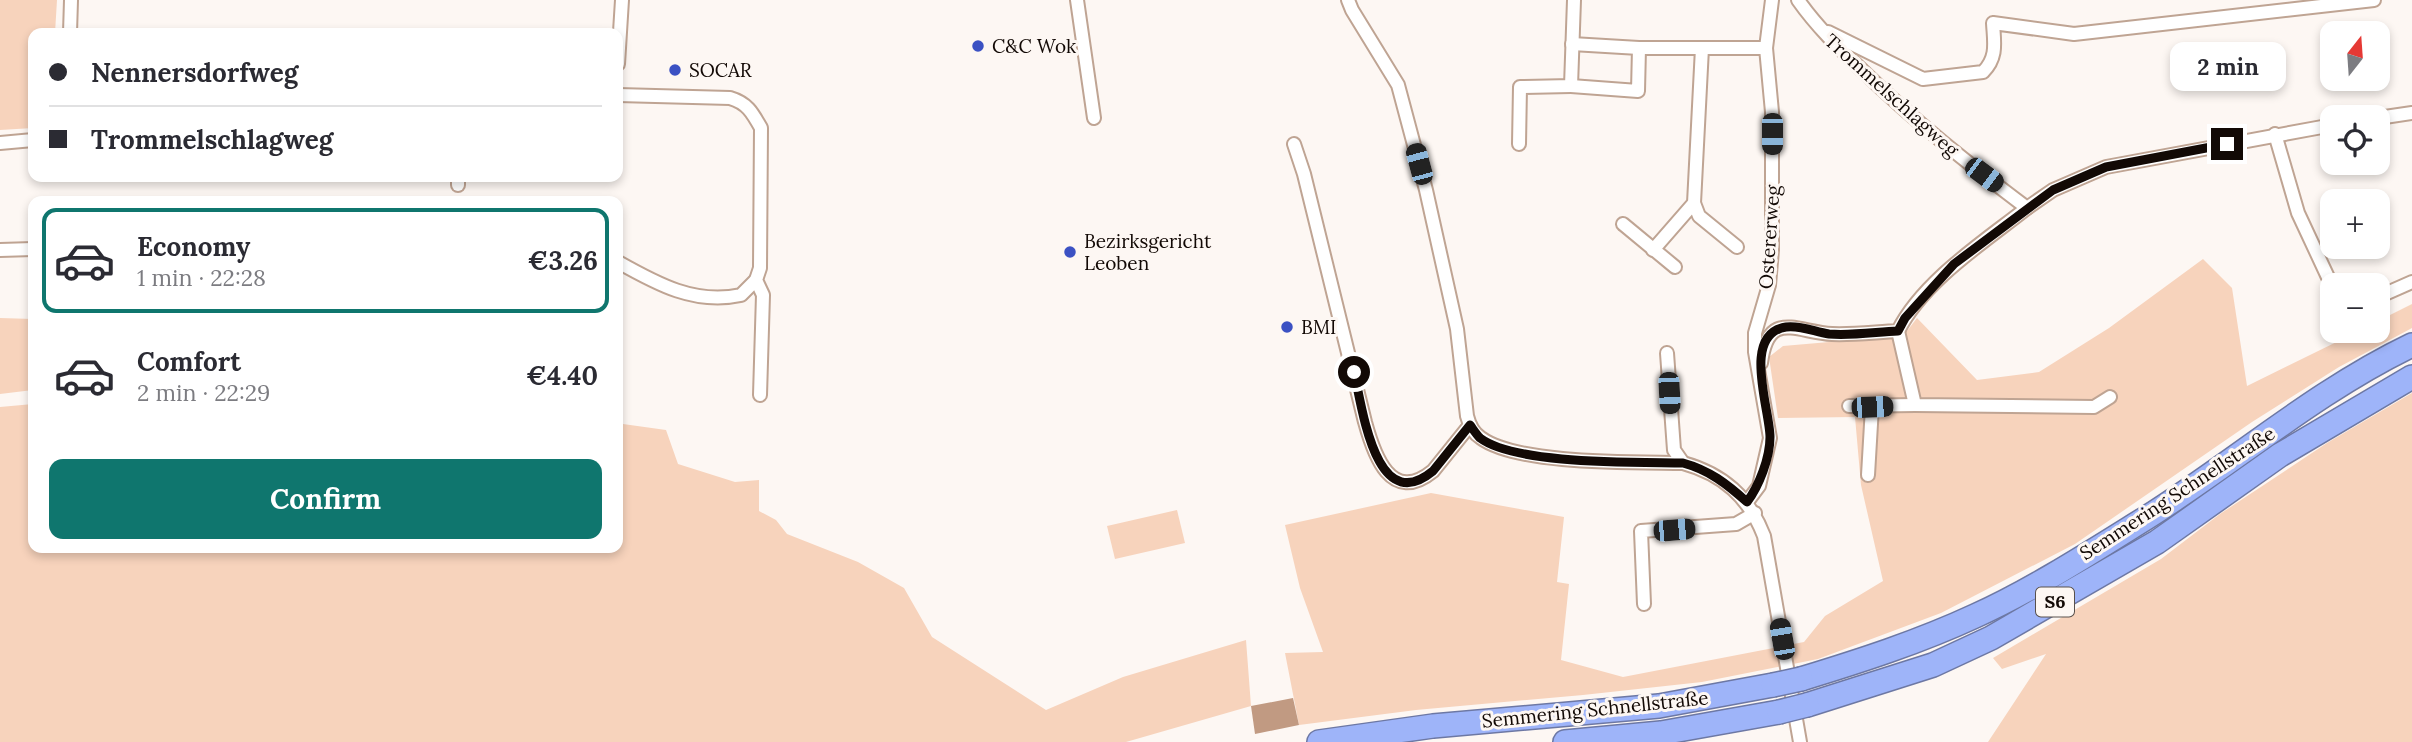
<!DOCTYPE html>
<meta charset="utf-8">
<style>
:root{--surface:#fff;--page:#f2f2f3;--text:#2b2b33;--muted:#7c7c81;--line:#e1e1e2;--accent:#0f766e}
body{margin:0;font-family:Lora,serif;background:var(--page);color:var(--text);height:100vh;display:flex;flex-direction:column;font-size:26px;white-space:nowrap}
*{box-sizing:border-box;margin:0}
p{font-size:23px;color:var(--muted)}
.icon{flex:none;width:38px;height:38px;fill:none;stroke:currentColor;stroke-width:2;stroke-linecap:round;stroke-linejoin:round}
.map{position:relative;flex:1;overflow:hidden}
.drawer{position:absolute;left:28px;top:196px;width:595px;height:357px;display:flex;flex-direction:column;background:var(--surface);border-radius:14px;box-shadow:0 4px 10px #0003}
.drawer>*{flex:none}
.top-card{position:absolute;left:28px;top:28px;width:595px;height:154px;border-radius:14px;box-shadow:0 4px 10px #0003;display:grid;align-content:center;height:154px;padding:0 21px;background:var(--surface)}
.needle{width:46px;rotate:17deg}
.buttons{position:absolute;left:2320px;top:21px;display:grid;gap:14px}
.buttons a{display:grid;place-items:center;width:70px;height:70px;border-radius:14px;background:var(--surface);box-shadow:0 4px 10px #0003;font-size:35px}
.end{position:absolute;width:32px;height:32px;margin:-16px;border:9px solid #120905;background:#fff;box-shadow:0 0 0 4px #fff}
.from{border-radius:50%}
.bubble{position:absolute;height:49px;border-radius:14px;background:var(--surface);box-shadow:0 4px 10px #0003;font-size:23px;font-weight:800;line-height:49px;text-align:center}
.car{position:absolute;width:21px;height:42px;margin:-21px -10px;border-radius:9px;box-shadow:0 0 5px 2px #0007;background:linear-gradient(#222 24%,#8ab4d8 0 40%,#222 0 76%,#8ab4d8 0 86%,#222 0)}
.top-card b{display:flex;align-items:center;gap:24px;height:66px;font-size:26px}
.top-card b+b{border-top:2px solid var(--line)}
.top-card i{width:18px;height:18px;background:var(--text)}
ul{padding:12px 0 0;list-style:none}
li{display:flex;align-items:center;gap:21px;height:105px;margin:0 14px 10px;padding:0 7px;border:4px solid transparent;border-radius:14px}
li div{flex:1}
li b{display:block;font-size:26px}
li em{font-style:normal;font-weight:800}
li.current{border-color:var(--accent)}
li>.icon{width:63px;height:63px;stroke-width:1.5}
.cta{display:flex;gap:14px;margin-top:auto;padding:14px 21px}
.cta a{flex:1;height:80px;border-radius:14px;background:var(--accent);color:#fff;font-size:28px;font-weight:800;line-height:80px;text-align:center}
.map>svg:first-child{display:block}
.green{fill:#f7d3bc}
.water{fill:#c19a82}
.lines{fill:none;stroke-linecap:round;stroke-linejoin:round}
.street-casing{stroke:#bfa493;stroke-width:16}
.highway-casing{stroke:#6d78a4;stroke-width:26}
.street{stroke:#fff;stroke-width:12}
.highway{stroke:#9eb4f9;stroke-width:23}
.highway-bridge-casing{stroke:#6d78a4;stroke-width:26;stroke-linecap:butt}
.highway-bridge{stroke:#9eb4f9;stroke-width:23}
.route{stroke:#120905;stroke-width:9}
.poi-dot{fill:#3b51c3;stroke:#fdf7f3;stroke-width:2.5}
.labels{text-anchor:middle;stroke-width:6;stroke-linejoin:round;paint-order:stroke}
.shield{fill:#fdf7f3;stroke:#58504c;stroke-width:2}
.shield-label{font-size:18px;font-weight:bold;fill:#120905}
.poi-label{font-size:19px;fill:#120905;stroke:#fdf7f3;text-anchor:start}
.street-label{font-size:19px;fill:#120905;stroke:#fdf7f3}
</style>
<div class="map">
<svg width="2412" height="742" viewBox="0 0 2412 742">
<rect width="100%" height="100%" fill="#fdf7f3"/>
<g class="green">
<polygon points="0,0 57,0 55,33 33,33 33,128 0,130"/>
<polygon points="2203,259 2232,288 2247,386 2359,331 2378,331 2378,321 2412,304 2412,328 2339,367 2252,422 2075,544 1941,613 1818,659 1702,682 1583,695 1416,710 1299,725 1285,653 1323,652 1300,588 1285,525 1431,493 1564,517 1557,582 1569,584 1561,660 1623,677 1804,642 1825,616 1883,581 1861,485 1855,417 1778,418 1769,357 1783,346 1887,337 1907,331 1917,318 1977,380 2039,372 2109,328"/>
<polygon points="0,318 33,319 33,390 0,394"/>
<polygon points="2412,393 2412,742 1988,742 2046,654 2002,669 1993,658 2161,559 2220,514 2327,443"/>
<polygon points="33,404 33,548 618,548 618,423 623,424 666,430 678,464 735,482 759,480 759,511 776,520 787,534 858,562 904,588 932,637 1046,710 1123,677 1246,640 1251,706 1126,742 0,742 0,407"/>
<polygon points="1177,510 1185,543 1115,559 1107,526"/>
</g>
<polygon class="water" points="1293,698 1299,725 1255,734 1251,706"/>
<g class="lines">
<g class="street-casing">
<g id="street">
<polyline points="1077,0 1094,118"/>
<path d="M1348,0L1352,10L1398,85L1426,190L1457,329L1467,416C1469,424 1473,433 1481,438C1518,465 1635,462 1683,463C1723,474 1749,497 1764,536L1800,742"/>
<path d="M1798,0C1817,27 1839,48 1863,71C1914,121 1970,165 2027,208L2053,190L2106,167L2333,125"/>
<path d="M1828,32L1923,79L1983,72C1998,57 1994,42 1993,23L2074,34L2374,0"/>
<polyline points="70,33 71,0"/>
<polyline points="1572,44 1639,48"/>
<polyline points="618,64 622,0"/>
<polyline points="1571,86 1638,91 1639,48 1766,48"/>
<path d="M618,95L730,98C747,103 752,112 761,128L760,268L756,280L763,295L760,395"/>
<polyline points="2378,118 2412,113"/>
<polyline points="2275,134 2298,213 2333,288"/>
<polyline points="0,143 33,140"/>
<path d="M1294,144L1304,174L1365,422C1374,455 1391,505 1433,471L1470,425"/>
<polyline points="1519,144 1520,87 1571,86 1574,0"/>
<polyline points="458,185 458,177"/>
<polyline points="1694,203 1699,216 1737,247"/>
<polyline points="1623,224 1675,267"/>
<polyline points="0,250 33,249"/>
<polyline points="1653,250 1694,203 1702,48"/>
<path d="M618,262C657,284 695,305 741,295L756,280"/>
<polyline points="2378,297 2412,282"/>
<polyline points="1898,331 1915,405 2094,407 2110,397"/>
<polyline points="1667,353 1674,450 1683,463"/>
<path d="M1761,363C1768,309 1796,332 1832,334C1853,335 1876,332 1898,331C1923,281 1984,242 2027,208"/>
<polyline points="1849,406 1915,405"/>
<polyline points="1868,475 1872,407"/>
<polyline points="1747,502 1759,486 1770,438 1755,352 1755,333 1769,285 1772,250 1772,112 1766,48 1772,0"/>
<polyline points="1644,604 1641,531 1736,524 1755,513"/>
</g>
</g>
<g class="highway-casing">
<g id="highway">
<path d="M1801,679C1860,661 1919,642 1975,616C2031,591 2093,551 2146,518C2235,462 2316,391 2412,345"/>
<polyline points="1807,705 1933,665 1991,638 2157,542 2280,455 2412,377"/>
<polyline points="1319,742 1433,726 1659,706 1773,685"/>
<polyline points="1565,742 1661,733 1779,712"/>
</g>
</g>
<use href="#street" class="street"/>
<use href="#highway" class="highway"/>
<g class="highway-bridge-casing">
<g id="highway-bridge">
<polyline points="1773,685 1801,679"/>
<polyline points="1779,712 1807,705"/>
</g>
</g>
<use href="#highway-bridge" class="highway-bridge"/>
</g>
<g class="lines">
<path class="route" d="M1354,372C1362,405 1375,519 1433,471L1470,425C1473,429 1476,434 1480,438C1516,465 1636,462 1683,463C1709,470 1727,484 1747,502C1759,486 1770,458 1770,437C1770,409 1741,334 1786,327C1801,325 1815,332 1829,334C1851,336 1876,332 1898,331L1905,318L1954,264L2053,190L2106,167L2227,144"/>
</g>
<g class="poi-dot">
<circle cx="978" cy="46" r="7"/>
<circle cx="675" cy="70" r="7"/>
<circle cx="1070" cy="252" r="7"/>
<circle cx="1287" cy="327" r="7"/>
</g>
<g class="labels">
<rect class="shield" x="2036" y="587.5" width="38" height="29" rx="5"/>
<g class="shield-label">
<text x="2055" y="608">S6</text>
</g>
<g class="poi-label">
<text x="992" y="53">C&amp;C Wok</text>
<text x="689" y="77">SOCAR</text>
<text x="1084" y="248">Bezirksgericht<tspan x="1084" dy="22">Leoben</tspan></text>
<text x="1301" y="334">BMI</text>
</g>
<g class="street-label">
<text transform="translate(1892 95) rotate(42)" y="7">Trommelschlagweg</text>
<text transform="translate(1769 237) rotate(-86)" y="7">Ostererweg</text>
<text transform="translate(2177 493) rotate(-33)" y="7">Semmering Schnellstraße</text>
<text transform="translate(1595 709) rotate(-6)" y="7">Semmering Schnellstraße</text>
</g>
</g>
</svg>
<div class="buttons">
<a><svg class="needle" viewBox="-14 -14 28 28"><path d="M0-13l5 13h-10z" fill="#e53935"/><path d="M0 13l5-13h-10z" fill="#7c7c81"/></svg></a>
<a><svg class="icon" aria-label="locate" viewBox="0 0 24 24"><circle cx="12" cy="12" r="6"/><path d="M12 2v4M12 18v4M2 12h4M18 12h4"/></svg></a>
<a>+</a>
<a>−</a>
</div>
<i class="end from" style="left:1354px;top:372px"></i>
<i class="end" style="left:2227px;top:144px"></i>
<div class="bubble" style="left:2170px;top:42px;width:116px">2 min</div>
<i class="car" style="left:1772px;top:134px;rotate:180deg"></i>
<i class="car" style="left:1419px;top:164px;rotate:345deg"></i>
<i class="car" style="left:1984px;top:175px;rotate:127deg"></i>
<i class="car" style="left:1669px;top:393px;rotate:177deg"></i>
<i class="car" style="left:1872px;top:407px;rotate:88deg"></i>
<i class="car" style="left:1674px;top:530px;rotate:85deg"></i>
<i class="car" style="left:1782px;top:639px;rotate:350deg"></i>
<div class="top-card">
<b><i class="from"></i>Nennersdorfweg</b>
<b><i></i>Trommelschlagweg</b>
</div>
<section class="drawer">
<ul>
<li class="current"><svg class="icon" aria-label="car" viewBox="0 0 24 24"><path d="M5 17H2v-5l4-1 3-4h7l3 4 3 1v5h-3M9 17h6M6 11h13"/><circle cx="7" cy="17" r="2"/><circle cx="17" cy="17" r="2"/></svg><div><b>Economy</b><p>1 min · 22:28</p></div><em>€3.26</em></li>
<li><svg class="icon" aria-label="car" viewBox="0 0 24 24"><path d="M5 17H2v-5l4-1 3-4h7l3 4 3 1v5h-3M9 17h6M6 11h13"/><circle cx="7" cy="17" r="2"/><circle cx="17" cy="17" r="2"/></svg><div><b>Comfort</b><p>2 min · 22:29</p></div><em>€4.40</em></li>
</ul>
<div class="cta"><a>Confirm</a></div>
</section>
</div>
